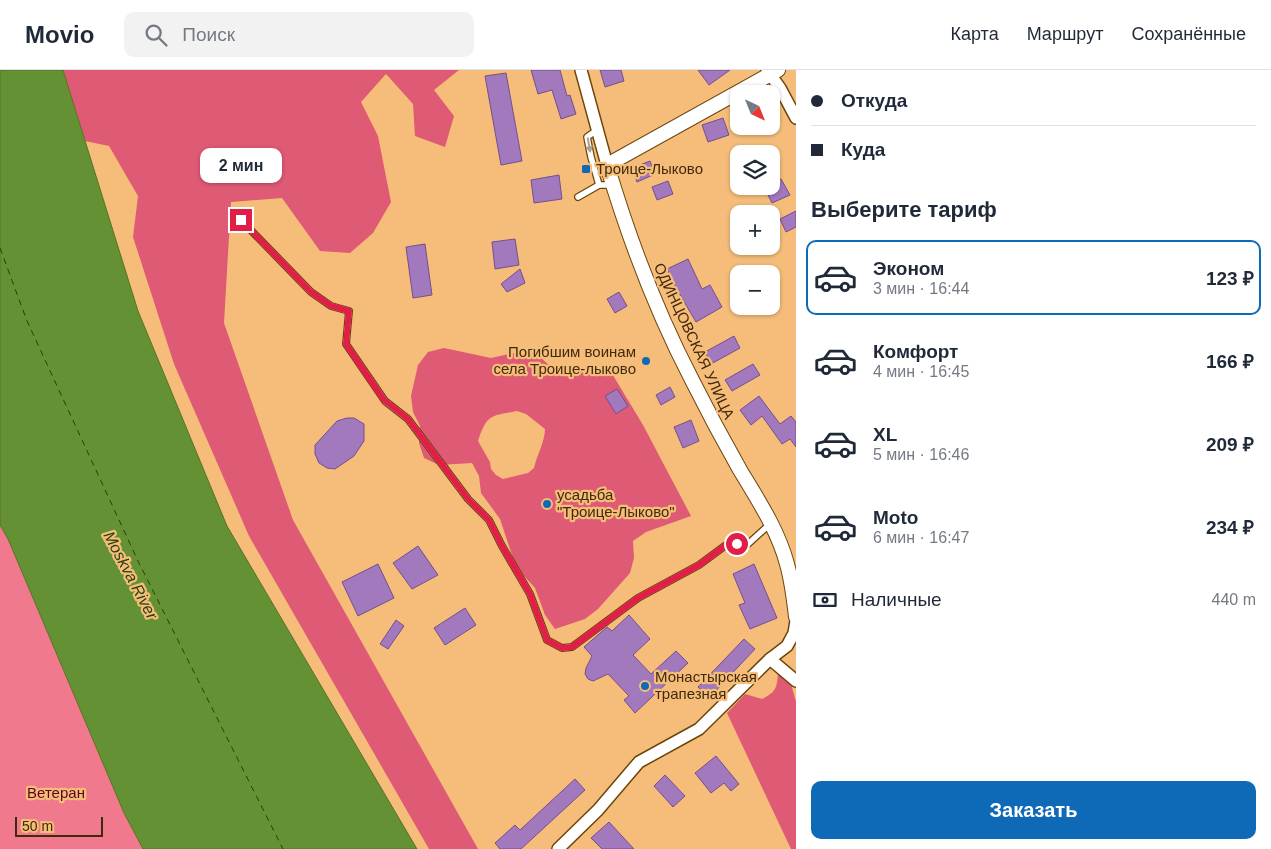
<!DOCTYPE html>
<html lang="ru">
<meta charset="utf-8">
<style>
:root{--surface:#fff;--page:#f2f2f3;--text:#1f2937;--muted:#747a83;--line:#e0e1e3;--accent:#0e69b6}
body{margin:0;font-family:Arial,sans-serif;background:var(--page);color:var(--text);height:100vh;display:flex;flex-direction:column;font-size:19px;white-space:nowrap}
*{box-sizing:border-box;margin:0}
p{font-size:16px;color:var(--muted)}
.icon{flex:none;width:28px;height:28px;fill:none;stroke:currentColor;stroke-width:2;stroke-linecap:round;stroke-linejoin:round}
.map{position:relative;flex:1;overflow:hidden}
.panel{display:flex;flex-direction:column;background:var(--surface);width:475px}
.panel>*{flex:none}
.top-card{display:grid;align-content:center;height:110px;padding:0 15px;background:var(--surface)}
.needle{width:32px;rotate:137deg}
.tools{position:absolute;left:730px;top:15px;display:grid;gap:10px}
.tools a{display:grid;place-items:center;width:50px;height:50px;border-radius:10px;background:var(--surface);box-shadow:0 1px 4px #0004;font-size:25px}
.scale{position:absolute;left:15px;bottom:12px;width:88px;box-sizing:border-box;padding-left:5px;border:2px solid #402a0c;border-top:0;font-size:14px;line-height:18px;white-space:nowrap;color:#402a0c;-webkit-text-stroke:4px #f5bd79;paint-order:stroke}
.end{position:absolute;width:22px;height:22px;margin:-11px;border:6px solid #e11d48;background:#fff;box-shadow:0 0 0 2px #fff}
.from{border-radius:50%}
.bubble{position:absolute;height:35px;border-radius:10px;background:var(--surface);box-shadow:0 1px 4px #0004;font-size:16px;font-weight:700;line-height:35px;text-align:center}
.top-card b{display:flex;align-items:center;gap:18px;height:48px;font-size:19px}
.top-card b+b{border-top:1px solid var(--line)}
.top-card i{width:12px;height:12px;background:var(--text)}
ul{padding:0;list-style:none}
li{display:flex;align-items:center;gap:15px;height:75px;margin:0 10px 8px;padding:0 5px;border:2px solid transparent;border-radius:10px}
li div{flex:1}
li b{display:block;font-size:19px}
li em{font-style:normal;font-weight:700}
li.current{border-color:var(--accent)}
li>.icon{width:45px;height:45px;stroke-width:1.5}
h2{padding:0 15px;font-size:22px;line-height:60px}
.pay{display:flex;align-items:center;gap:12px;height:55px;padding:0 15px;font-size:19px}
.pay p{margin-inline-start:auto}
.primary-button{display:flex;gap:10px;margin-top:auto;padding:10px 15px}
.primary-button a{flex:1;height:58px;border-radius:10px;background:var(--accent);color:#fff;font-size:20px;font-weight:700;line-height:58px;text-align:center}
header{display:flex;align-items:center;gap:30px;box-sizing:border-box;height:70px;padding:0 25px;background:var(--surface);border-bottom:1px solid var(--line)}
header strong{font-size:24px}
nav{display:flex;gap:28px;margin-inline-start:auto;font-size:18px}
.search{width:350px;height:45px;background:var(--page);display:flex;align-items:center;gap:12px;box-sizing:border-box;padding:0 18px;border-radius:10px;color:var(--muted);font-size:19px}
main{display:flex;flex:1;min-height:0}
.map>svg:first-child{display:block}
.green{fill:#f1798d}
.forest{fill:#df5a74;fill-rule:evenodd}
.water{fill:#649133;stroke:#597227}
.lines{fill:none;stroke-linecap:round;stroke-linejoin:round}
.ferry{stroke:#283f0e;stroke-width:1;stroke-dasharray:6 5;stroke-linecap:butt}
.building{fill:#a179bc;stroke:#764e8e}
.service-casing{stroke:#6b450a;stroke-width:8}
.minor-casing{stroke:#6b450a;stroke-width:14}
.tertiary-casing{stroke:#6b450a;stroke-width:16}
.service{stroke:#fff;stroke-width:5.5}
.minor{stroke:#fff;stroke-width:11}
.tertiary{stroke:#fff;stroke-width:14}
.oneway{fill:#a99f92}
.route{stroke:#e11d48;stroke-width:6}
.poi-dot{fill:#0e69b6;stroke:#f5bd79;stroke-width:2}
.labels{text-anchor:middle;stroke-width:4.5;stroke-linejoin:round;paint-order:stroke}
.poi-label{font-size:15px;fill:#402a0c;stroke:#f5bd79;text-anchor:start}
.street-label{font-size:15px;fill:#402a0c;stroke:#f5bd79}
.park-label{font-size:15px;fill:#5b031f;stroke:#f5bd79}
.water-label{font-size:16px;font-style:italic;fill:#283f0e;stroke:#f5bd79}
</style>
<header>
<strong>Movio</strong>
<div class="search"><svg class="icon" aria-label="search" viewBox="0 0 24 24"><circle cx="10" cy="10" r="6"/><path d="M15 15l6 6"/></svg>Поиск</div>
<nav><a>Карта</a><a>Маршрут</a><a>Сохранённые</a></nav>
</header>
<main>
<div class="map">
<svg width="796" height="779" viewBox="0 0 796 779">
<rect width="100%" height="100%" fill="#f5bd79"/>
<polygon class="green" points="0,455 8,469 124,743 143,779 0,779"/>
<g class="forest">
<polygon points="63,0 459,0 434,20 454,46 445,77 415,66 413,34 386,4 361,32 378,66 391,132 373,163 350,183 320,181 282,128 231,132 224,253 293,450 478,779 429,779 249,466 174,294 133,167 138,126 109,76 85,71"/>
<path d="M444,278L491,288L523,281L539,286L551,297L565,303L608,297L643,355L691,446L646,462L633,471L634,488L630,503L598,539L585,549L555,559L545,545L535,518L516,497L500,449L481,423L479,406L472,393L439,395L424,388L419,373L420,356L413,342L411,326L418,295L428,282ZM517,341L526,344L545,359C545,371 537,385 534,398L528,403L503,409L496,405L491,399L490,392L478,371C487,344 491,346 517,341Z"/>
<path d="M778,603L790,610L796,632V779H791L727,643L745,624L762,629C776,622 777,618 778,603Z"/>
</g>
<polygon class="water" points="0,0 63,0 138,241 227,456 417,779 143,779 124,743 8,469 0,455"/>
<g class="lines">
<polyline class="ferry" points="0,178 27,251 138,491 283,779"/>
</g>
<g class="building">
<polygon points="531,0 560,0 567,26 570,25 576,44 561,49 552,20 538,24"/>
<polygon points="600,0 621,0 624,11 605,17"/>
<polygon points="698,0 730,0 709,15"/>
<polygon points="506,3 522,91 501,95 485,6"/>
<polygon points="723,48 729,65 708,72 702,55"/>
<polygon points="650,91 655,104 637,112 632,98"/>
<polygon points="559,105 562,129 534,133 531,110"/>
<polygon points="781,109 790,125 772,133 764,117 771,116 771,114"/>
<polygon points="668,111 673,124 657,130 652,117"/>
<polygon points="796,141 796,157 786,162 780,149"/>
<polygon points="515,169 519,195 495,199 492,172"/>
<polygon points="425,174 432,225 413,228 406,177"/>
<polygon points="688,189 702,219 710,215 722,237 696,252 676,218 667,199"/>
<polygon points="520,199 525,213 507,222 501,214"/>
<polygon points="619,222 627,236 615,243 607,229"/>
<polygon points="734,266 740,278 711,294 705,282"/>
<polygon points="753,294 760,305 732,321 725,310"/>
<polygon points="670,317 675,327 661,335 656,325"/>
<polygon points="617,319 628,336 616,344 605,326"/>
<polygon points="759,326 780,354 791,346 796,352 796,377 790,369 782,374 762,346 751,355 740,340"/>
<polygon points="347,348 354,348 364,354 364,371 354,386 335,399 327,398 319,393 315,384 315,375 337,351"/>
<polygon points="691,350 699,371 683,378 674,357"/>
<polygon points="418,476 438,505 412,519 393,493"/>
<polygon points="378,494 394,528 358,546 342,512"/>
<polygon points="754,494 777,548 750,559 739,535 745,533 733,504"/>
<polygon points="465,538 476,555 445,575 434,558"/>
<polygon points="629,545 650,569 633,585 651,604 676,581 688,593 635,643 624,630 629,626 608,604 593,611 588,609 585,604 586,598 592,586 584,577 607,557 612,561"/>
<polygon points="396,550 404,556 388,579 380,574"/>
<polygon points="744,569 755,579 709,628 698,617"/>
<polygon points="716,686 739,714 731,721 724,713 711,723 695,703"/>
<polygon points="665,705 685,726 673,737 654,716"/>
<polygon points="575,709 585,720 521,779 500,779 495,773 515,755 520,760"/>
<polygon points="609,752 634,779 602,779 591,768"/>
</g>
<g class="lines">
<g class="service-casing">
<g id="service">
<polyline points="597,60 587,67 591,87 599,115 613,115"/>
<polyline points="578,127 599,115"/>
<polyline points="241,150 311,222 331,236 349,241 346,274 385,331 408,349 468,429 489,450 502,476 530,524 547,570 562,578 572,577 638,528 699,495 726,475 748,474 771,453"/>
</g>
</g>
<g class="minor-casing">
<g id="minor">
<polyline points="581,0 607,95"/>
<polyline points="767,0 780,18 796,48"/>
<polyline points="770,589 796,611"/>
<polyline points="558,779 598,740 639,692 699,659 770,589 787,576 794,563 796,551"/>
</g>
</g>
<g class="tertiary-casing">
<path id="tertiary" d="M778,0L607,95C629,169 656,241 692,310C707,340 723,370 740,400C758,430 778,460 787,494C792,512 794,529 796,547"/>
</g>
<use href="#service" class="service"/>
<use href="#minor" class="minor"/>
<use href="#tertiary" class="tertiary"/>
</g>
<defs><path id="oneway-solid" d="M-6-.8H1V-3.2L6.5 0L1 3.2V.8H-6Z" transform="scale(1.25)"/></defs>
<use class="oneway" href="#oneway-solid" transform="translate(589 75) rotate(80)"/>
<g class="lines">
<polyline class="route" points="241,150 311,222 331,236 349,241 346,274 384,330 408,349 468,429 489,450 502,476 530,524 547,570 562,578 572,577 638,528 699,495 726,475 737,474"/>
</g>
<g class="poi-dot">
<rect x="581" y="94" width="10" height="10" rx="2.5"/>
<circle cx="646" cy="291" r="5"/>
<circle cx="547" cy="434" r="5"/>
<circle cx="645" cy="616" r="5"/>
</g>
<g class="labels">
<g class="poi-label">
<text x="596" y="104">Троице-Лыково</text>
<text x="636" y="287" text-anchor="end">Погибшим воинам<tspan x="636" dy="17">села Троице-лыково</tspan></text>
<text x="557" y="430">усадьба<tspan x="557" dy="17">"Троице-Лыково"</tspan></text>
<text x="655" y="612">Монастырская<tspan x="655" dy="17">трапезная</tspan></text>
</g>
<g class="street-label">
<text transform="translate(694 271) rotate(65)" y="5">ОДИНЦОВСКАЯ УЛИЦА</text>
</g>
<g class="park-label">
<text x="56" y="728">Ветеран</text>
</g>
<g class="water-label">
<text transform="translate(131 505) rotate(62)" y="6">Moskva River</text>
</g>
</g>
</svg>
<div class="tools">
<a><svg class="needle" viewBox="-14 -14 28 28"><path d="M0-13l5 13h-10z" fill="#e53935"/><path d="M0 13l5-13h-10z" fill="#747a83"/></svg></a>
<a><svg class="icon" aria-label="layers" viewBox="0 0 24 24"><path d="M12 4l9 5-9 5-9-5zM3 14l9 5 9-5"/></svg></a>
<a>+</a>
<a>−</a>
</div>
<div class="scale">50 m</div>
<i class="end from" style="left:737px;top:474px"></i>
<i class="end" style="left:241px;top:150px"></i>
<div class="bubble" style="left:200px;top:78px;width:82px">2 мин</div>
</div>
<section class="panel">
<div class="top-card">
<b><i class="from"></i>Откуда</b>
<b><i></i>Куда</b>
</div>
<h2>Выберите тариф</h2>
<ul>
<li class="current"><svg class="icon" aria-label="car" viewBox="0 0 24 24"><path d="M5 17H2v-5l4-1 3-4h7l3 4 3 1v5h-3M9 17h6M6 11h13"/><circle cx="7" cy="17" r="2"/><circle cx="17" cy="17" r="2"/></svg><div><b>Эконом</b><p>3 мин · 16:44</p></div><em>123 ₽</em></li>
<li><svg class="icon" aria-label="car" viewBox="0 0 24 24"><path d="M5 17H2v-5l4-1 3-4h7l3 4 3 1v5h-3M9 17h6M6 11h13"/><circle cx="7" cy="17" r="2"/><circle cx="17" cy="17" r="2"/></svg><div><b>Комфорт</b><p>4 мин · 16:45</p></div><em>166 ₽</em></li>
<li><svg class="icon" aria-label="car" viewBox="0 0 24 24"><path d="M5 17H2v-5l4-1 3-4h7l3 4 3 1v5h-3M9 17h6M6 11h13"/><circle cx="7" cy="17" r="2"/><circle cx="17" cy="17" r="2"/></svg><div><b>XL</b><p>5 мин · 16:46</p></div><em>209 ₽</em></li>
<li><svg class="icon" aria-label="car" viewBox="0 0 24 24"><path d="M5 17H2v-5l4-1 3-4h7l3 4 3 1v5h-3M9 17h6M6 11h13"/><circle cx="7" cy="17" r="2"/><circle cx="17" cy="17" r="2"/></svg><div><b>Moto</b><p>6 мин · 16:47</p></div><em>234 ₽</em></li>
</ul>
<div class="pay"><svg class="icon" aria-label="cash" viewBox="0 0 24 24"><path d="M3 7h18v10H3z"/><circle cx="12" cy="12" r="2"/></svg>Наличные<p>440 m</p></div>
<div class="primary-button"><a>Заказать</a></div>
</section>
</main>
